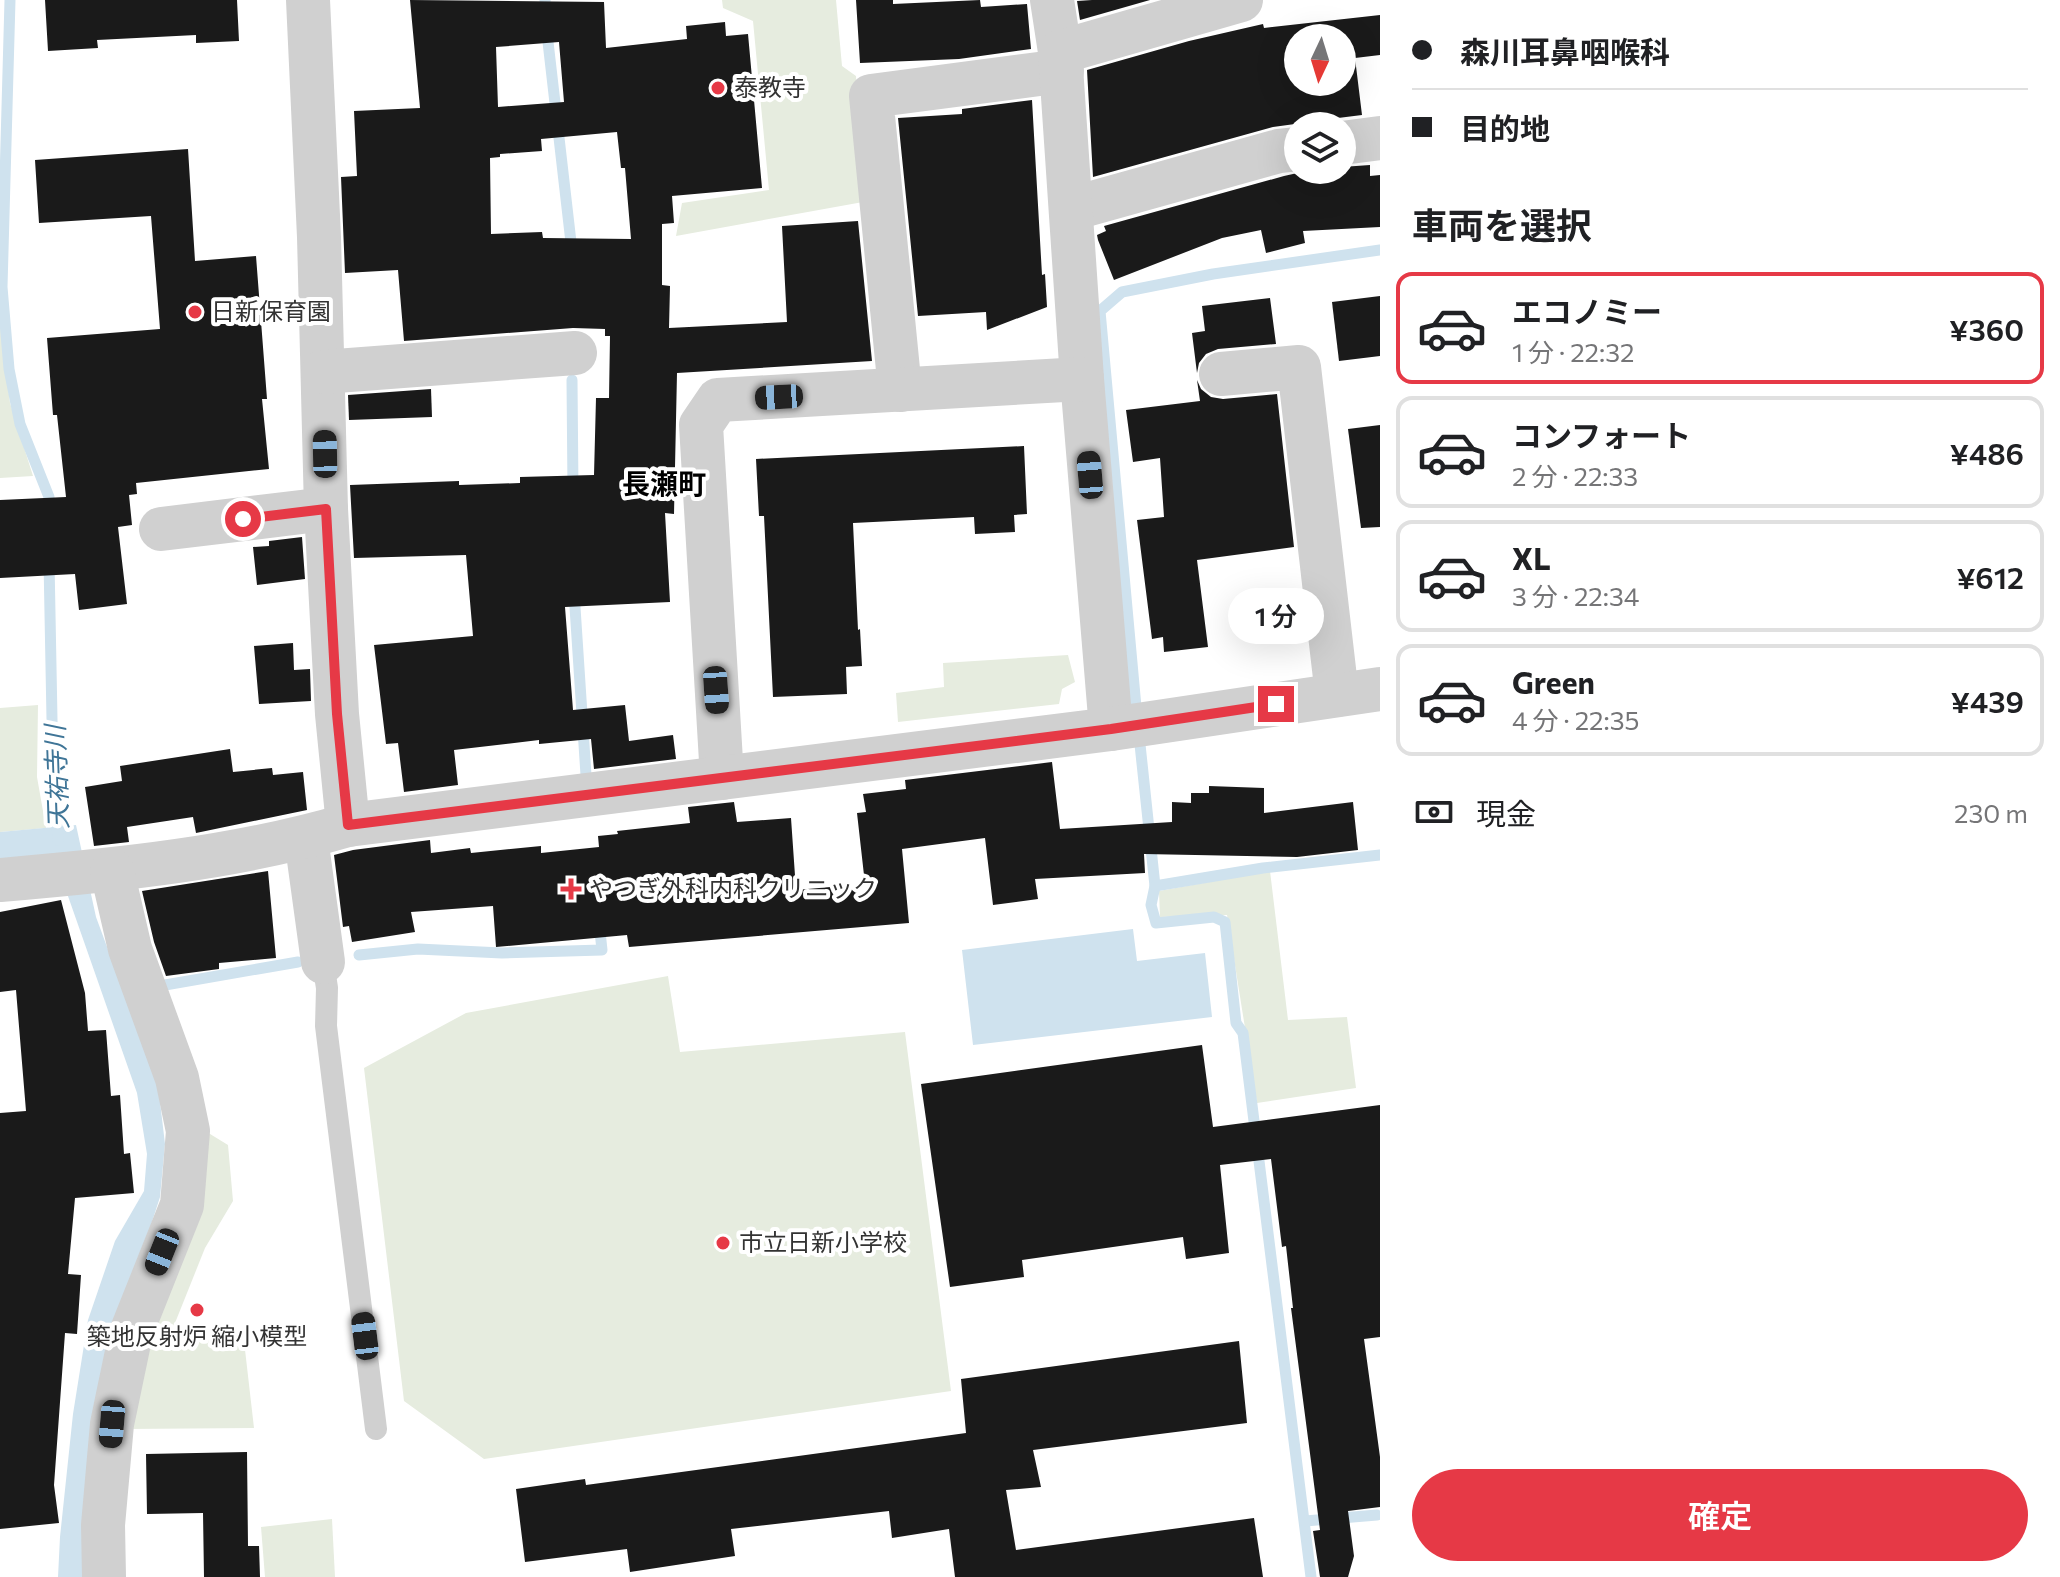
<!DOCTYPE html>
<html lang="ja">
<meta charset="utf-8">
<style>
:root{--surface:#fff;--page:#f2f2f2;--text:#202124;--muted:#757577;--line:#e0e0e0;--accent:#e63946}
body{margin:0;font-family:Commissioner,"Noto Sans JP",sans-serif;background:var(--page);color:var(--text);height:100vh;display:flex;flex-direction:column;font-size:30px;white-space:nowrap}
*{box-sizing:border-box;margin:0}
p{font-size:26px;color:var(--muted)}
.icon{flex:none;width:44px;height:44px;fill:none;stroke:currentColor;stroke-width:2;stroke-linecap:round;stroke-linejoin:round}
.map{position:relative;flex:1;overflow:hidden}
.drawer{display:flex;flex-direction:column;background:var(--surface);width:680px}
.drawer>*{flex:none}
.guide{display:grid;align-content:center;height:176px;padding:0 32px;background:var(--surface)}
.needle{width:52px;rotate:184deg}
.fabs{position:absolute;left:1284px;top:24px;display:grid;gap:16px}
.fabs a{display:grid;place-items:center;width:72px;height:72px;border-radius:50%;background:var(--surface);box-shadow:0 8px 32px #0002;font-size:40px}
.end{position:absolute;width:36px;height:36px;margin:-18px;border:10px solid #e63946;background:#fff;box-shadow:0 0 0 4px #fff}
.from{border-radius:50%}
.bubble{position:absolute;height:56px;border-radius:28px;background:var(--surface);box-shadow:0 8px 32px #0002;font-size:26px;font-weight:600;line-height:56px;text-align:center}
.car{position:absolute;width:24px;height:48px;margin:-24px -12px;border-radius:10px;box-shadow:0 0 6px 2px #0007;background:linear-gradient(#222 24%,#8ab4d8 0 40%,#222 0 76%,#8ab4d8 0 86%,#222 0)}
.guide b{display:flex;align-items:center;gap:28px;height:76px;font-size:30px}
.guide b+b{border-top:2px solid var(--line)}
.guide i{width:20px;height:20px;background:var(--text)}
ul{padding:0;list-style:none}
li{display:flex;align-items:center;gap:24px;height:112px;margin:0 16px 12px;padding:0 16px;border:4px solid var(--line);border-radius:16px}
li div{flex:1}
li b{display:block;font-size:30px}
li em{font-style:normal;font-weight:600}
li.on{border-color:var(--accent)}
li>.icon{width:72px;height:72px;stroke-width:1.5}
h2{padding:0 32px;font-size:36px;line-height:96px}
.pay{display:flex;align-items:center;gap:20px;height:88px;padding:0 32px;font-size:30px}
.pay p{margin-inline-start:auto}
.cta{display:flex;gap:16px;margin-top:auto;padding:16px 32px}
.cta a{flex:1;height:92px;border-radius:48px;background:var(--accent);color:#fff;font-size:32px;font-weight:600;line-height:92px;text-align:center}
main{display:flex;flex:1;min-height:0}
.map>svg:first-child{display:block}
.green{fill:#e6ecdf}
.water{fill:#cfe2ee}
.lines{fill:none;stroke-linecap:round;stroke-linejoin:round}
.stream{stroke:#cfe2ee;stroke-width:11}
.building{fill:#1a1a1a;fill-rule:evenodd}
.lane{stroke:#d0d0d0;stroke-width:22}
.street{stroke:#d0d0d0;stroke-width:44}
.route{stroke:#e63946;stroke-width:10}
.poi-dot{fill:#e63946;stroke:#fff;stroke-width:3}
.labels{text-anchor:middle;stroke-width:8;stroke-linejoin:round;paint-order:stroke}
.poi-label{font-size:24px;fill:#333;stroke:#fff;text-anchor:start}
.water-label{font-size:26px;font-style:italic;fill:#3f7597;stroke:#fff}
.quarter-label{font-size:28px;font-weight:bold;fill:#000;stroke:#fff}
</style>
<main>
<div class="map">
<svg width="1380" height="1577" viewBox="0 0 1380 1577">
<rect width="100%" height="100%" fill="#fff"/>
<g class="green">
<polygon points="722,0 836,0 842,66 856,76 863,202 676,236 682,203 769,190 753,21 723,8"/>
<polygon points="0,321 10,403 33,476 0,478"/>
<polygon points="1068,655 1075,682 1062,689 1059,704 898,722 896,693 944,687 943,663"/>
<polygon points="38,705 37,777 46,828 0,832 0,708"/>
<polygon points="1270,871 1288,1020 1347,1017 1356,1088 1257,1103 1227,915 1160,917 1159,891"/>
<polygon points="668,976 680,1052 905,1032 951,1391 484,1459 404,1401 364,1068 466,1013"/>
<polygon points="197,1126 228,1145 233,1201 205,1248 169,1338 244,1341 254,1428 125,1429"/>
<polygon points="332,1519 335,1577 265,1577 261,1527"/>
</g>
<g class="water">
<polygon points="76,825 96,917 158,1085 165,1144 160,1197 141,1256 85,1577 58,1577 60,1537 73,1414 88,1320 115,1241 144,1191 147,1154 137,1093 55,859 0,862 0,832"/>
<polygon points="1133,929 1137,961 1205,953 1212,1017 973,1045 962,950"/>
</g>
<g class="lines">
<g class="stream">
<polyline points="10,0 2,287 9,369 20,424 49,497 49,512"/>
<polyline points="545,0 548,42 572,251"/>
<polyline points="572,380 573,491"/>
<polyline points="49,561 53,772 58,840"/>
<polyline points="574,592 586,775"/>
<polyline points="1137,718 1100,311 1122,292 1213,274 1380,250"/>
<polyline points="1139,735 1155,886 1151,905 1156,923 1214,917 1225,922 1236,1023 1243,1033 1311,1577"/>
<polyline points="1155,886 1263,868 1380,855"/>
<polyline points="359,955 418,949 502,953 602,950 599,922"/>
<polyline points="165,985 298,962"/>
<polyline points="1305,1521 1377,1515"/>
</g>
</g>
<g class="building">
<polygon points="45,0 237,0 239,41 196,43 196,35 97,40 98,48 48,51"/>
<path d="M410,0L604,2L606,48L687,39L686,26L725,22L726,36L748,34L762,188L672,196L674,223L662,224V285L670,286L669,328L787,322L782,226L858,221L872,361L677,373L674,514L665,513L670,602L565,607L573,710L625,705L629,741L673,735L676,759L594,769L591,739L539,744V740L454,750L458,785L404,792L398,743L386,744L374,645L473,636L466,555L354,558L350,485L459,481V485L520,483V477L594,475L596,398H609L610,336H605V329L573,328L404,341L398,270L345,273L341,177L357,176L354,111L420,108ZM559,42L564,102L498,107L496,47ZM617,132L621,168H625L631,239L543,238L542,232L491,234L490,158L500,157V154L542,151L541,139Z"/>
<polygon points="856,0 893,0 893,4 980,0 981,7 1027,4 1031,49 959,59 860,63"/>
<polygon points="1092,0 1150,0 1080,20 1077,1"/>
<path d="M1380,15V55L1355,58L1362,115L1338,118L1324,126L1295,124L1273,127L1093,177L1087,70L1189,41L1263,24L1264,28ZM1298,38H1342V82H1298Z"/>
<polygon points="1032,100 1042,275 1045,274 1047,307 987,330 986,312 918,316 898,118 962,114 962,109"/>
<polygon points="188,149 195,261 256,256 267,399 262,399 269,469 136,483 137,494 129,495 132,525 118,527 127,604 79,610 75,574 0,578 0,500 66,497 57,415 53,415 47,338 160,329 151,216 39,223 35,160"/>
<polygon points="1370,165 1370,176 1380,175 1380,227 1303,231 1305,243 1266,253 1261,230 1222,238 1114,280 1098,240 1097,235 1106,231 1104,226 1284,176 1311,170 1342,170 1342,167"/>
<polygon points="1380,296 1380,356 1339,361 1332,302"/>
<polygon points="1270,298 1276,344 1218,349 1206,354 1199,363 1197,373 1192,333 1205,331 1202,306"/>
<polygon points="1197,380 1201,389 1211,397 1223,399 1277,394 1294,547 1197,560 1208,647 1164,652 1163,637 1152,639 1137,520 1164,517 1160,458 1133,462 1126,410 1200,401"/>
<polygon points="431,389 432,417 349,420 348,395"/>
<polygon points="1380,425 1380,527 1361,528 1348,429"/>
<polygon points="1024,446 1027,514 1014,515 1015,532 975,534 974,517 853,523 858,630 860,629 862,666 846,667 847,694 773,697 764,516 759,516 756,459"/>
<polygon points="302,537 305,579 257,585 253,547 269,546 269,541"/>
<polygon points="293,643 294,670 310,669 311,701 259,704 254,646"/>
<polygon points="230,749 233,772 272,768 273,775 303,772 307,810 196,833 193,817 127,827 129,842 94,846 85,787 122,781 120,766"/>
<polygon points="1052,762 1060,829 1172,822 1172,802 1191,803 1191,793 1209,793 1209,786 1264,788 1264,813 1353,802 1358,850 1297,857 1144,854 1145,873 1035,879 1038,899 993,905 985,838 902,849 909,923 629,947 627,935 496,947 493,906 411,912 415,932 352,942 349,926 343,927 334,855 353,850 430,840 431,853 470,848 471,853 541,846 541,853 599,847 598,836 618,834 617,831 690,823 688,807 734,802 737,822 791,818 796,890 865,884 857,813 866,812 863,794 906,789 905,780"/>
<polygon points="268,871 276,958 219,963 219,969 166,976 154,942 142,891"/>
<polygon points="61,900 85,993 88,1031 106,1030 111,1096 120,1095 124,1154 130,1153 134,1193 75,1198 68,1274 81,1275 77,1334 65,1333 54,1485 59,1523 0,1529 0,1113 26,1111 16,990 0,992 0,912"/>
<polygon points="1202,1045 1213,1127 1380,1105 1380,1337 1364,1339 1380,1457 1380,1507 1348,1511 1354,1556 1348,1577 1320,1577 1313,1531 1320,1530 1291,1308 1293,1308 1286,1246 1282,1247 1271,1159 1220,1165 1229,1253 1186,1259 1183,1237 1022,1260 1024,1277 950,1287 921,1084"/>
<polygon points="1239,1341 1247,1423 1033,1450 1041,1487 1006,1490 1016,1550 1254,1518 1263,1577 955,1577 949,1529 892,1538 889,1511 731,1529 735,1556 630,1572 627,1549 525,1562 516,1489 585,1479 586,1485 966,1433 961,1379"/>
<polygon points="247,1452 248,1546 259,1546 260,1577 204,1577 203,1513 147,1514 146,1454"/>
</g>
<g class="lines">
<polyline class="lane" points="323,962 327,988 326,1026 376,1429"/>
<g class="street">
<polyline points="308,0 319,237 326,509 337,714 348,825"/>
<polyline points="1052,0 1060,52"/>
<polyline points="1342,143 1380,138"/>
<polyline points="1071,209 1279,151 1298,149"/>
<polyline points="323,372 575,353"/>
<polyline points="1221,374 1299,367 1337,695"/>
<polyline points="900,390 871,96 1062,71"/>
<polyline points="161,529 326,509"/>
<polyline points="1111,729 1082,379 1060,52 1241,0"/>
<polyline points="722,778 701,425 718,400 1082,379"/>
<polyline points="306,838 323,962"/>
<path d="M0,880C117,870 236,858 348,825L1111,729L1380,689"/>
<polyline points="104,1577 103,1525 112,1424 131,1333 182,1205 188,1131 177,1078 130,949 112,871"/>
</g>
</g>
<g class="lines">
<polyline class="route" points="243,519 326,509 337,714 348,825 1111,729 1276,704"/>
</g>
<g class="poi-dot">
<circle cx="718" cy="88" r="8"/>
<circle cx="195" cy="312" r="8"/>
<path d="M567 877h8v8h8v8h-8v8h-8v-8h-8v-8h8z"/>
<circle cx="723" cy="1243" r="8"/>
<circle cx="197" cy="1310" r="8"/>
</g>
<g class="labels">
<g class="poi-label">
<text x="734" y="96">泰教寺</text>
<text x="211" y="320">日新保育園</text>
<text x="589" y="897">やつぎ外科内科クリニック</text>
<text x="739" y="1251">市立日新小学校</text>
<text x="197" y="1345" text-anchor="middle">築地反射炉 縮小模型</text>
</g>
<g class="water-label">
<text transform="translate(57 777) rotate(-92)" y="9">天祐寺川</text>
</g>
<g class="quarter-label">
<text x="664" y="494">長瀬町</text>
</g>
</g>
</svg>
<div class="fabs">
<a><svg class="needle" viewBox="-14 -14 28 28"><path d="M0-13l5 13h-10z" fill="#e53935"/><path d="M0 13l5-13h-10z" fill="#757577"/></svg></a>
<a><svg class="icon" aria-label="layers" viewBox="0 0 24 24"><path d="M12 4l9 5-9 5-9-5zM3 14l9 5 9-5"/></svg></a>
</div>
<i class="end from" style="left:243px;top:519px"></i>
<i class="end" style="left:1276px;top:704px"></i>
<div class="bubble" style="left:1228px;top:588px;width:96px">1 分</div>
<i class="car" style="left:779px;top:397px;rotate:267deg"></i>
<i class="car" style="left:325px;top:454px;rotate:359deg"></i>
<i class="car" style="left:1090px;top:475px;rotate:355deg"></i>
<i class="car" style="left:716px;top:690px;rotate:176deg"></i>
<i class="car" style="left:162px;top:1252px;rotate:202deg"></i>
<i class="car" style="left:365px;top:1336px;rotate:353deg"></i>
<i class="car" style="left:112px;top:1424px;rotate:185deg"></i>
</div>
<section class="drawer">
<div class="guide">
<b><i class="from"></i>森川耳鼻咽喉科</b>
<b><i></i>目的地</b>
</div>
<h2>車両を選択</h2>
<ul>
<li class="on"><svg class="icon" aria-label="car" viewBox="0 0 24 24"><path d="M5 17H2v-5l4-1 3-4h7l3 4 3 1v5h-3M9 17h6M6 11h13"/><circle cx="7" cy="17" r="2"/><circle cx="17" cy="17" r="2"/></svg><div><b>エコノミー</b><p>1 分 · 22:32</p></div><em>¥360</em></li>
<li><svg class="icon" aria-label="car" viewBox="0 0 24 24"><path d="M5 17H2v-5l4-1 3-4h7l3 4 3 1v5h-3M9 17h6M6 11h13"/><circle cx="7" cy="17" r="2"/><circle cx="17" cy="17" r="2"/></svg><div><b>コンフォート</b><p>2 分 · 22:33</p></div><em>¥486</em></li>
<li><svg class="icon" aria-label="car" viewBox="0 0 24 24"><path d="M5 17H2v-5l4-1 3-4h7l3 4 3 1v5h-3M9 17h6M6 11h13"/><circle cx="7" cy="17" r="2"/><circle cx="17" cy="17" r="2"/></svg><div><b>XL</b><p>3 分 · 22:34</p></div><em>¥612</em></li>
<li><svg class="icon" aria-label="car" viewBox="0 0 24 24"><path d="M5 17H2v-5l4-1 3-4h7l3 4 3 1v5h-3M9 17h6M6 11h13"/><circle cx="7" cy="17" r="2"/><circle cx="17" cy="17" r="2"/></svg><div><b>Green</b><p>4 分 · 22:35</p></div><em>¥439</em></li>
</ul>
<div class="pay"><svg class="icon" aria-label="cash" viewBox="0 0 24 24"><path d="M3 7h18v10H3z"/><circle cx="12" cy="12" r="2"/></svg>現金<p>230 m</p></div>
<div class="cta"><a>確定</a></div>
</section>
</main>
